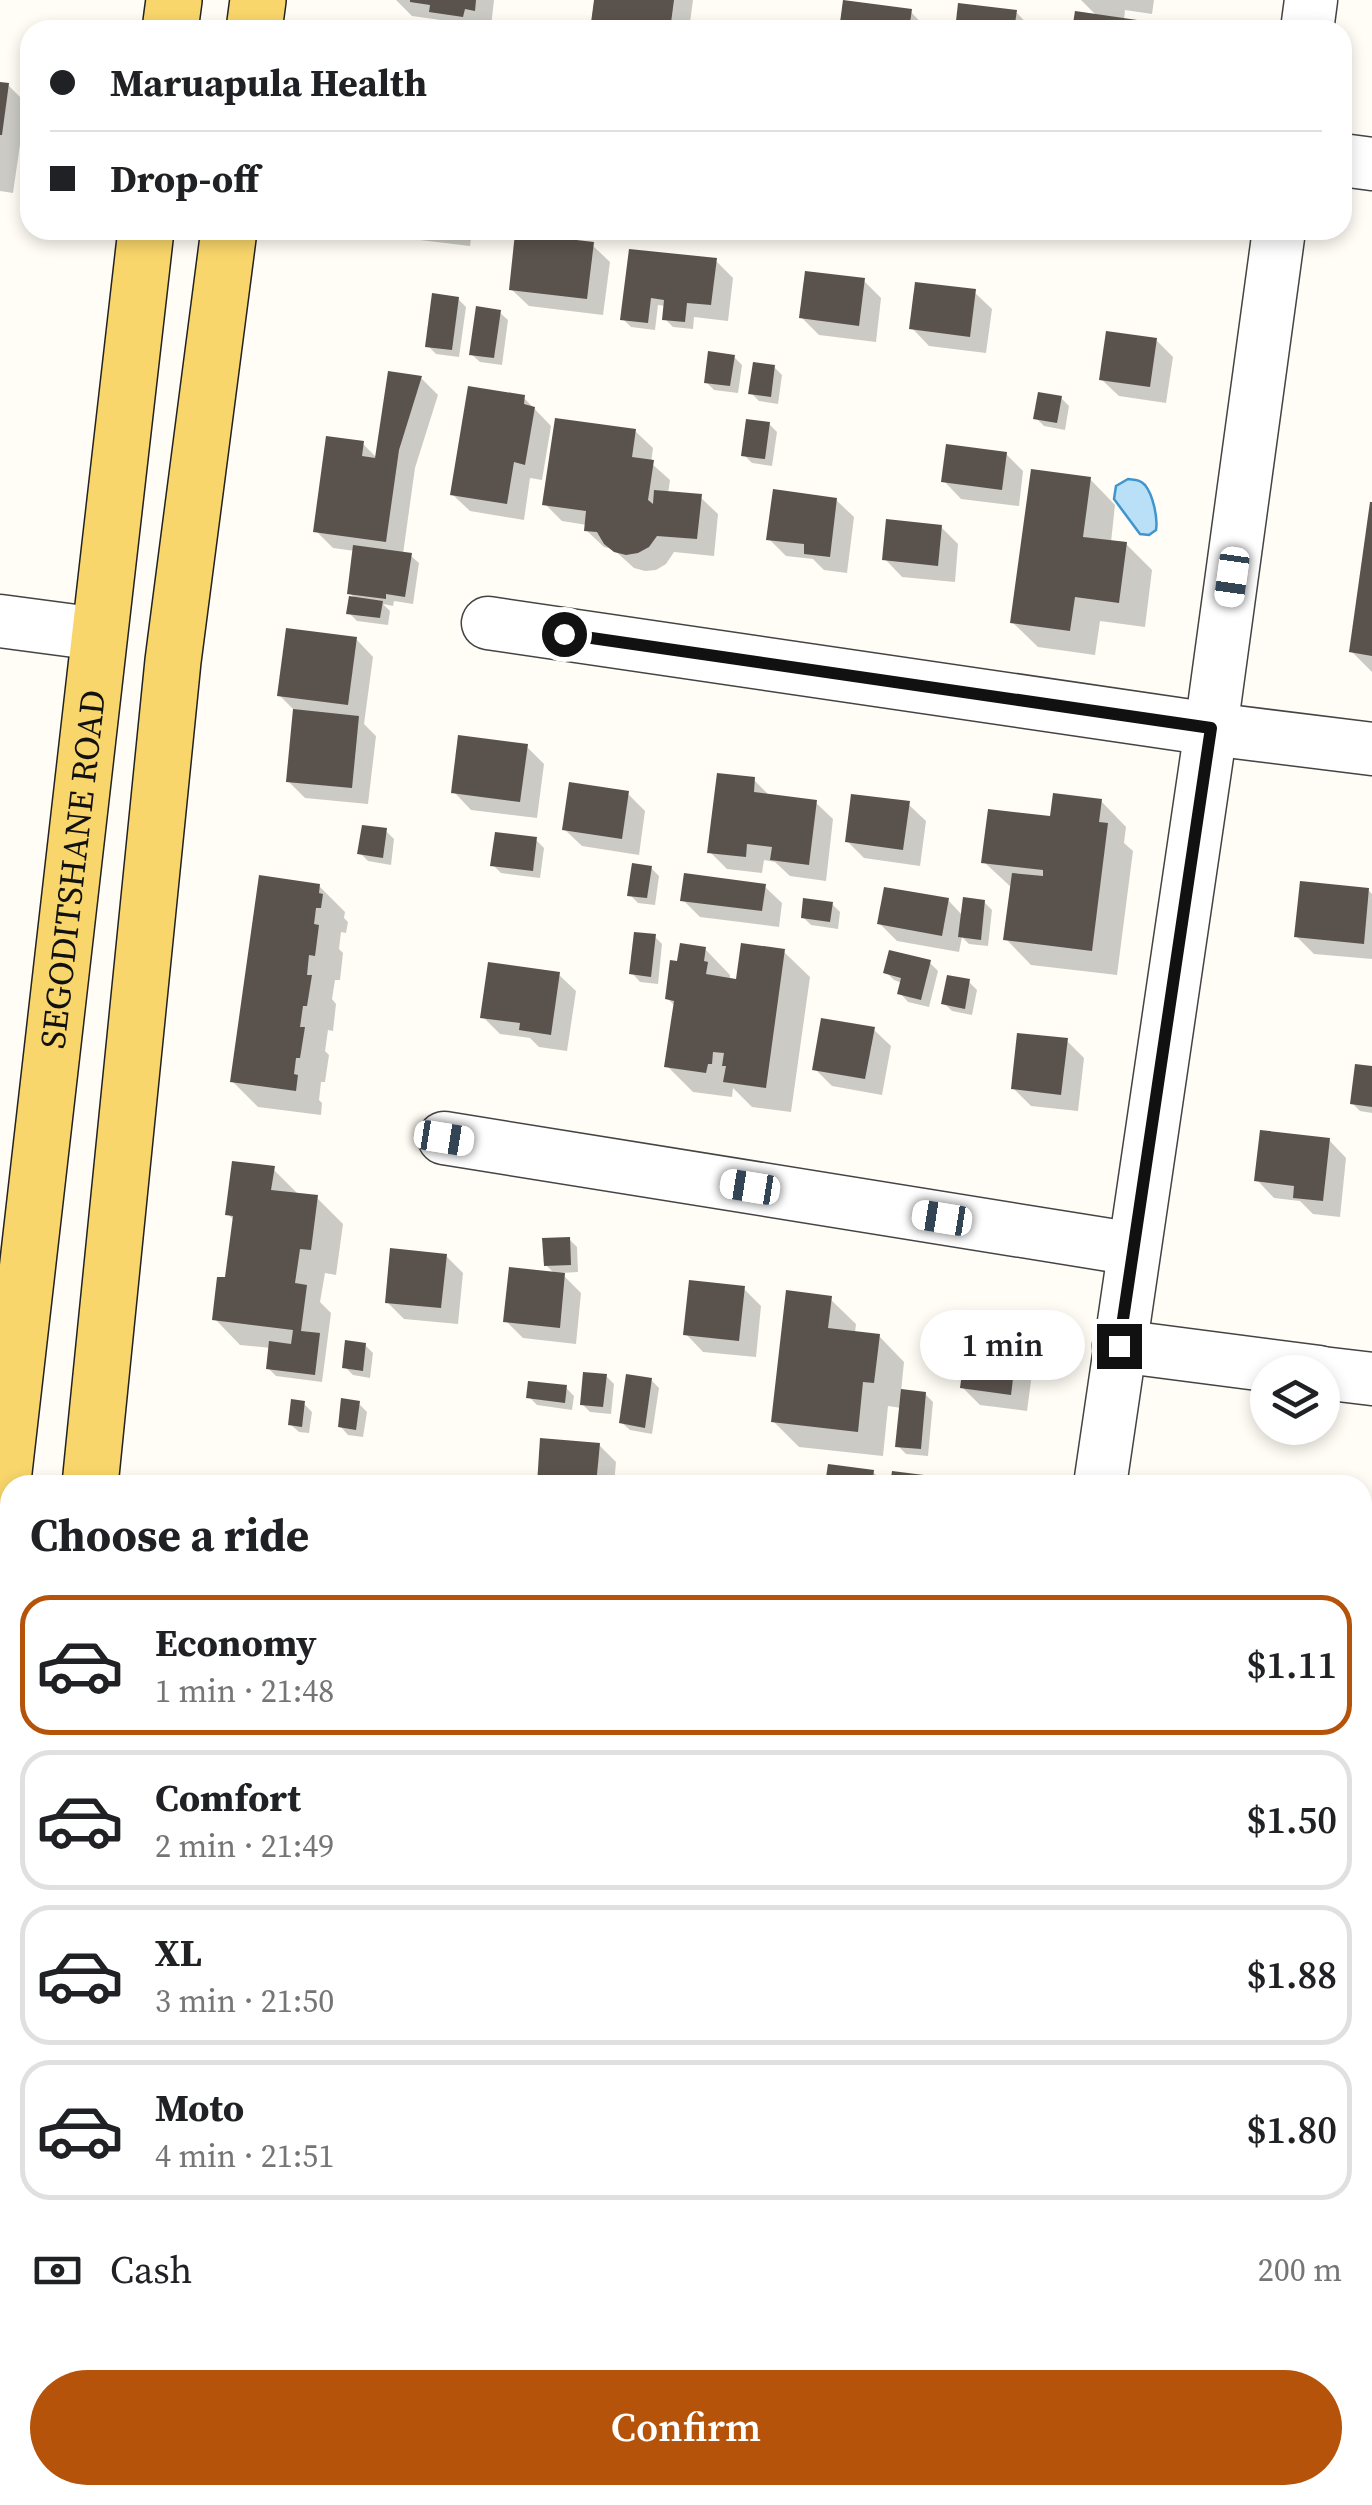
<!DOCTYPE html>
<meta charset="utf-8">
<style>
:root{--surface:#fff;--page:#f2f2f2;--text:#202124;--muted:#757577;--line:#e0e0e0;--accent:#b45309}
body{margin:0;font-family:"Source Serif 4",serif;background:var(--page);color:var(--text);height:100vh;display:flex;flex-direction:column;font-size:38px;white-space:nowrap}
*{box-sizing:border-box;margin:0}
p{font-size:32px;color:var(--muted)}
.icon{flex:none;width:55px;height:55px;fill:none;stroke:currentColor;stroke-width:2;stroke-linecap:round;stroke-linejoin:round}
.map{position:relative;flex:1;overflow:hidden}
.details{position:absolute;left:0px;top:1475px;width:1372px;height:1030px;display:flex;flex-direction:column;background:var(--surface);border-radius:30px 30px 0 0;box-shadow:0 5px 15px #0003}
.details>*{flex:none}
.top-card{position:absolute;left:20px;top:20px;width:1332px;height:220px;border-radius:30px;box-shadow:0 5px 15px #0003;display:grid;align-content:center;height:220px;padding:0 30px;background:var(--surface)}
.buttons{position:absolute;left:1250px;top:1355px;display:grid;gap:20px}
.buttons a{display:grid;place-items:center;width:90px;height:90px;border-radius:50%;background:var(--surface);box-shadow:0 5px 15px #0003;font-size:50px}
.end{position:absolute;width:45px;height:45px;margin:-22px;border:12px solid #111;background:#fff;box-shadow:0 0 0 5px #fff}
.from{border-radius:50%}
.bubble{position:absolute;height:70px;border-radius:35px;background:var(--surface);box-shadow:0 5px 15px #0003;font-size:32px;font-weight:600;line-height:70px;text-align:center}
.car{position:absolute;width:30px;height:60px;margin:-30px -15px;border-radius:12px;box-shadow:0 0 8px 2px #0007;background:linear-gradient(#fff 24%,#345 0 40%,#fff 0 76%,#345 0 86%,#fff 0)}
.top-card b{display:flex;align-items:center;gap:35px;height:95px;font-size:38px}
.top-card b+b{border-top:2px solid var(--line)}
.top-card i{width:25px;height:25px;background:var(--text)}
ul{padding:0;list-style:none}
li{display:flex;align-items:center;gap:30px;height:140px;margin:0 20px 15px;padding:0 10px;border:5px solid var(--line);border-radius:30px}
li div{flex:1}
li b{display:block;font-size:38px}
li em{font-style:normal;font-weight:600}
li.current{border-color:var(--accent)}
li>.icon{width:90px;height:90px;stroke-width:1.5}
h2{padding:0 30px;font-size:45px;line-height:120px}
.pay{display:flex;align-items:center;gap:25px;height:110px;padding:0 30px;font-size:38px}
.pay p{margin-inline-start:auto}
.button{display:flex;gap:20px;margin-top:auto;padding:20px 30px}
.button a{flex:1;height:115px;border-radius:60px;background:var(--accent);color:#fff;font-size:40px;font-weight:600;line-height:115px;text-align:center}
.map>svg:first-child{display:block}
.water{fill:#b9e0f7;stroke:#3f96cf;stroke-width:2.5}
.shadow{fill:#0003}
.building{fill:#5a524d}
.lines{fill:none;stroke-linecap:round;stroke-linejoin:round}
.minor-casing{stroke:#444;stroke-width:55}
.major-casing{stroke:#222;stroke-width:58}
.minor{stroke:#fff;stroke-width:52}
.major{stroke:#f9d66b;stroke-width:55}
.route{stroke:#111;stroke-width:12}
.labels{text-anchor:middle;stroke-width:10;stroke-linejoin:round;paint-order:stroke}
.street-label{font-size:35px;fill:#111;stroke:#fff}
</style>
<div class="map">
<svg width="1372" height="2505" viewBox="0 0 1372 2505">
<rect width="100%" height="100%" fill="#fffdf5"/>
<path class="water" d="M1128,479C1135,480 1139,479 1145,485C1153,495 1158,518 1156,530L1149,535L1140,534L1114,499L1116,486Z"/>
<g class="shadow">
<polygon points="396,0 494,0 491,27 481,25 481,30 449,29 441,20 412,16"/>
<polygon points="597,0 693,0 689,30 593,30"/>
<polygon points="1081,0 1154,0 1152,14 1125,10 1124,20 1157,25 1162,30 1074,30 1098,17"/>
<polygon points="911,12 928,30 841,30"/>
<polygon points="1016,12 1033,30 957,30"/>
<polygon points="0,84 8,85 26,103 13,193 0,191"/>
<polygon points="388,230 472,230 470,246 395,237"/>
<polygon points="592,245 610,262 603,315 529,306 511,289"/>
<polygon points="631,251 715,260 733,278 728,321 694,317 693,329 673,327 665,319 666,306 658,305 655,330 631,327 623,319"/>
<polygon points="864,281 881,298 876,342 819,335 801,317"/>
<polygon points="974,292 992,309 986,353 929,346 912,328"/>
<polygon points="458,299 466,307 459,357 436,354 428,346"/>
<polygon points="499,312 508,320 502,365 480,362 471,354"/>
<polygon points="1156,340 1173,357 1166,403 1119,396 1101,379"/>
<polygon points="734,357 742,365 738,393 714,390 706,382"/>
<polygon points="774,367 782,375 778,404 759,401 751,393"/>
<polygon points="421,378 438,395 415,468 403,554 410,555 419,563 413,604 394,601 393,606 383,604 390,611 388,625 357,621 349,613 356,599 349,593 355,551 333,548 316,531 363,444 378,459"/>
<polygon points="524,398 551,426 542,480 530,478 524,520 470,511 452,494"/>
<polygon points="1061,398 1069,406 1065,430 1044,426 1036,418"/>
<polygon points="769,424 777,432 772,466 752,463 744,455"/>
<polygon points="635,431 653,448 651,463 670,480 668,494 700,497 718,514 714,556 674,552 666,564 656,570 645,571 634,568 613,549 604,547 586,530 587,525 562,521 545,504"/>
<polygon points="1006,454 1023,471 1019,506 961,499 944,481"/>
<polygon points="1090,479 1115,505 1111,542 1126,544 1152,570 1145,627 1100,621 1095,655 1038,647 1012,622"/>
<polygon points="836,500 854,517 847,573 824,570 813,559 786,556 769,539"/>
<polygon points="1372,504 1372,672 1351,651"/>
<polygon points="941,527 958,544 955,582 902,577 885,559"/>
<polygon points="356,639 373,657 364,724 376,736 368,804 305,798 288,781 295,711 279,695"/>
<polygon points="526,746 544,764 537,818 471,810 454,792"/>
<polygon points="754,780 771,797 815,802 833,819 826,881 790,876 775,862 764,860 762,873 727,869 710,852"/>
<polygon points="627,793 645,811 639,855 582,846 564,829"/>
<polygon points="1101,801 1126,827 1124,843 1133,851 1117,975 1031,965 1006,939 1012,888 984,862 1053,819"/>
<polygon points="908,804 926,821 920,866 864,858 847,841"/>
<polygon points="386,831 394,839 391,865 368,861 360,853"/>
<polygon points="536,840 544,848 540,878 501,873 493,865"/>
<polygon points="651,868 659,876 655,905 638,903 630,895"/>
<polygon points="319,886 345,912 344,918 348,922 346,933 341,932 339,949 343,953 340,980 335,980 332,999 336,1004 333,1031 328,1030 325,1051 329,1055 325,1082 321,1082 319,1100 322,1103 321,1115 258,1107 232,1081"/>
<polygon points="764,886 782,903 779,927 700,917 683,900"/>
<polygon points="1368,890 1372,894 1372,959 1314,954 1296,936"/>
<polygon points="948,900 963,916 984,902 992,910 988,946 969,944 962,937 959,952 897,941 880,924"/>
<polygon points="832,904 840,912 838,929 811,925 803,917"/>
<polygon points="654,936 662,944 658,984 640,982 632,973"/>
<polygon points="705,949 730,975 730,980 738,982 784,952 810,977 791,1112 752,1107 733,1088 732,1097 693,1092 667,1066 675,1006 667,998 679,964"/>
<polygon points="930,963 938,971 929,1007 908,1002 900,993 902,983 894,980 886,972"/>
<polygon points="558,974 576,991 567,1051 539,1047 530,1038 500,1034 483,1017"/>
<polygon points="969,982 977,990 972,1015 952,1011 944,1003"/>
<polygon points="873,1029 891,1046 882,1095 832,1086 815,1069"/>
<polygon points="1067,1041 1084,1058 1078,1111 1031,1106 1013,1088"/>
<polygon points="1372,1069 1372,1113 1360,1111 1352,1103"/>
<polygon points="1329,1140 1346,1158 1340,1217 1313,1214 1300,1201 1274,1198 1257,1180"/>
<polygon points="273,1169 300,1196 317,1198 343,1224 336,1275 325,1273 320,1302 331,1313 322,1382 276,1376 268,1368 271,1348 240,1345 215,1319 227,1280 235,1221 228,1214"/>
<polygon points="569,1239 577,1247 578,1272 561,1273 581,1293 576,1344 523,1338 506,1321 555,1274 546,1265"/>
<polygon points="446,1256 463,1273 458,1324 404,1319 387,1302"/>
<polygon points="744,1289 761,1306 756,1357 703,1352 686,1334"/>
<polygon points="830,1299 856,1324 855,1333 879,1336 904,1362 901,1392 925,1394 933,1402 928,1456 906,1454 898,1446 901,1408 888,1406 883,1456 799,1447 773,1421"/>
<polygon points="365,1345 373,1353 370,1378 353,1375 345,1367"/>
<polygon points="1016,1349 1033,1366 1027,1411 980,1405 963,1388"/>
<polygon points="606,1376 614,1384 611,1414 590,1412 582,1404"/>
<polygon points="651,1380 659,1388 652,1434 630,1430 621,1422"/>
<polygon points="566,1388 574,1396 572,1410 537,1405 529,1397"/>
<polygon points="358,1403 367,1412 363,1437 348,1435 340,1426"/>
<polygon points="304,1404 312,1412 309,1433 299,1432 290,1424"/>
<polygon points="599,1445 616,1462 614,1485 542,1485 540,1483"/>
<polygon points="873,1472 881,1480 881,1485 830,1485 828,1483"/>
<polygon points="1372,1580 1372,1826 1362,1821 1362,1644"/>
<polygon points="1362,1843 1372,1845 1372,2126 1362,2123"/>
<polygon points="1372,2130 1372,2204 1362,2201 1362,2136 1370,2138"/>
<polygon points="381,2495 415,2495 415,2499"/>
<polygon points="445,2495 598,2495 597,2505 443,2505"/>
<polygon points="612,2495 775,2495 785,2505 611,2505"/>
</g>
<g class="building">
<polygon points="410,0 476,0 475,11 465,9 463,17 429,12 430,5 410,2"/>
<polygon points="594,0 674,0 670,30 590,30"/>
<polygon points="843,0 912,9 909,30 839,30"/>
<polygon points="958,3 1017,10 1014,30 955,30"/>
<polygon points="1075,11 1158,23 1157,30 1072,30"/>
<polygon points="0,82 9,83 2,135 0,135"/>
<polygon points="515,233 594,242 587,299 509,290"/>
<polygon points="629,249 717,258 711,305 687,303 685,322 662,320 664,300 651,298 648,323 620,320"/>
<polygon points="805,271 865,278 859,326 799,318"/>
<polygon points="915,282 976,289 970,337 909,329"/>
<polygon points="432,293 459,297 452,350 425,347"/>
<polygon points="476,306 501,310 494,358 469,355"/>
<polygon points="1106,331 1157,338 1150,387 1099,380"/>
<polygon points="708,351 735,355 730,386 704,383"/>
<polygon points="753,362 775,365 771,397 748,394"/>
<polygon points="388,371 422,376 399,450 386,542 313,532 326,436 364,441 362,456 375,458"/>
<polygon points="468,386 525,395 524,404 535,407 525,465 514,462 507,504 450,495"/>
<polygon points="1038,392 1062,396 1057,423 1033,419"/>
<polygon points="555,418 636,429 632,457 654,460 648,500 653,504 654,490 702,494 697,539 657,536 649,547 638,553 626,555 614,552 604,544 597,532 584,531 586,511 542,505"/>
<polygon points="746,419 770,422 765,459 741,456"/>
<polygon points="946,444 1007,452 1002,490 941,482"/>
<polygon points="1031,469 1091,477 1083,537 1127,542 1119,603 1075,597 1070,631 1010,623"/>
<polygon points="773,489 837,498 830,557 804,554 804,544 766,540"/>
<polygon points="1370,502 1372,502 1372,656 1349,652"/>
<polygon points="886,519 942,525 938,566 882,560"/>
<polygon points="353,545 412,553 405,597 386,594 386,599 347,594"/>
<polygon points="349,596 383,601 380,618 346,614"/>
<polygon points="286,628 357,637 348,705 277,696"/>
<polygon points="293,709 359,716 352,788 286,782"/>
<polygon points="458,735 528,744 520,802 451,793"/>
<polygon points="717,773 755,777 754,792 817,800 809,865 770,860 772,847 747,844 746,857 707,853"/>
<polygon points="569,782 629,791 622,839 562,830"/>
<polygon points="1053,793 1102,799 1099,822 1108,823 1092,951 1003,940 1012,873 1043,876 1043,870 981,863 988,809 1050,816"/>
<polygon points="851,794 910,801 903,850 845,842"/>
<polygon points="362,825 387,828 383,858 357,854"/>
<polygon points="495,832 537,837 533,871 490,866"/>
<polygon points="632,863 652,866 647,898 627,896"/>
<polygon points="684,873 766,884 762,911 680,901"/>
<polygon points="259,875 320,884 319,893 323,894 321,908 316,908 314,924 319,925 315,956 309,955 307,975 312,975 307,1006 303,1006 300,1027 305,1027 300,1058 296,1058 294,1074 298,1075 296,1091 230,1082"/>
<polygon points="1300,881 1369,888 1364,944 1294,937"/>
<polygon points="884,887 949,898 942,936 877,924"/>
<polygon points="963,897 985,900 981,940 958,937"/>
<polygon points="803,898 833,902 830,922 801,918"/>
<polygon points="634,932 656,934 651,977 629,974"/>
<polygon points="680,943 706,947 704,961 708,962 706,974 736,979 741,943 785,949 766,1088 723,1082 726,1066 722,1066 724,1053 713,1052 712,1064 708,1064 706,1073 664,1067 674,1001 665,999 670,960 677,961"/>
<polygon points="889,950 931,960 921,1000 897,994 901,978 883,973"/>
<polygon points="488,962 560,972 551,1035 519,1030 520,1023 480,1018"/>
<polygon points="947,975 970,979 965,1009 941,1004"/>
<polygon points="821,1018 875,1027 865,1079 812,1070"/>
<polygon points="1017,1033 1068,1038 1061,1095 1011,1089"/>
<polygon points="1355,1064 1372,1066 1372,1107 1350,1104"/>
<polygon points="1260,1130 1330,1138 1323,1201 1293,1198 1294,1186 1254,1181"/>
<polygon points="232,1161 275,1166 271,1190 318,1195 311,1250 300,1249 295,1283 307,1285 301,1331 320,1333 315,1375 266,1369 269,1341 291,1344 293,1330 212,1320 217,1277 225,1277 233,1216 225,1215"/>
<polygon points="570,1237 571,1265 544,1266 542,1238"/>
<polygon points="390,1248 447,1254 441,1308 385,1303"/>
<polygon points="509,1267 565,1273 560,1328 503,1322"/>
<polygon points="689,1280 745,1286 739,1341 683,1335"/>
<polygon points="786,1290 832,1296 828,1328 880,1334 874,1383 863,1382 858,1432 771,1422"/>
<polygon points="345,1340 366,1343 363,1371 342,1368"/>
<polygon points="966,1340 1017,1346 1011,1395 960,1388"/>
<polygon points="583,1372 607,1374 603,1407 580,1405"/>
<polygon points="626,1374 652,1378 645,1428 619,1423"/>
<polygon points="528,1381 567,1385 565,1403 526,1398"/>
<polygon points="901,1389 926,1392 921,1449 895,1447"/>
<polygon points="341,1398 360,1401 356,1430 338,1427"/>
<polygon points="291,1399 305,1401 302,1427 288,1425"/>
<polygon points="540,1438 600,1443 596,1485 537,1484"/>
<polygon points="828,1464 874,1470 872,1485 825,1484"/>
<polygon points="892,1471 924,1475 922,1485 890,1485"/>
<polygon points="193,1477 240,1483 240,1485 192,1485"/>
<polygon points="1370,1578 1372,1578 1372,1817 1362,1815 1362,1627"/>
<polygon points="1362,1841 1372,1842 1372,2106 1362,2103"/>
<polygon points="1362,2462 1372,2463 1372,2505 1347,2505 1348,2495 1362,2495"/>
<polygon points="442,2495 569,2495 568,2505 441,2505"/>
<polygon points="610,2495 768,2495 766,2505 608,2505"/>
<polygon points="791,2495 850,2495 849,2505 790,2505"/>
</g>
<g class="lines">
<g class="minor-casing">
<g id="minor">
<polyline points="1307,30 1311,0"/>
<polyline points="1342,160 1372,164"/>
<polyline points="0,621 98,634"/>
<polyline points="488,623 1211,729 1372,749"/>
<polyline points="444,1138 1134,1249"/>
<polyline points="1119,1346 1319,1372"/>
<polyline points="1322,1373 1372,1379"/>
<polyline points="1100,1485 1211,729 1279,230"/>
<polyline points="1362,2163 1372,2166"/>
<polyline points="1362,2316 1372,2319"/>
</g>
</g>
<g class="major-casing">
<g id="major">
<polyline points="170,30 174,0"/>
<polyline points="254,30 258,0"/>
<polyline points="90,1485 173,661 229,230"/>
<path id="s1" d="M0,1507L146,230"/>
<polyline points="0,1981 10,1983"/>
<polyline points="0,2077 10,2079"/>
<polyline points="0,2212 10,2145"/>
<polyline points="0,2295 10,2274"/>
</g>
</g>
<use href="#minor" class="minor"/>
<use href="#major" class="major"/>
</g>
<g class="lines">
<polyline class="route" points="564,634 1211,728 1119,1346"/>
</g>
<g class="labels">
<g class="street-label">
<text dy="12" stroke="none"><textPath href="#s1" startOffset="642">SEGODITSHANE ROAD</textPath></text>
</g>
</g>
</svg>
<div class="buttons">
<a><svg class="icon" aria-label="layers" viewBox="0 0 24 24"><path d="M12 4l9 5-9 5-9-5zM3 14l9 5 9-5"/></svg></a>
</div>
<i class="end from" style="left:564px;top:634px"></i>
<i class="end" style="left:1119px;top:1346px"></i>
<div class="bubble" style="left:920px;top:1310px;width:165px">1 min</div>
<i class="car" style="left:1232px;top:577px;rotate:188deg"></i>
<i class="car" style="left:444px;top:1138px;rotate:99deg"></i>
<i class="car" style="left:750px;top:1187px;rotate:279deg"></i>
<i class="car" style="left:942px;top:1218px;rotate:279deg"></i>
<div class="top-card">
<b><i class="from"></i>Maruapula Health</b>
<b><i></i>Drop-off</b>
</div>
<section class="details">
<h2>Choose a ride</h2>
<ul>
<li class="current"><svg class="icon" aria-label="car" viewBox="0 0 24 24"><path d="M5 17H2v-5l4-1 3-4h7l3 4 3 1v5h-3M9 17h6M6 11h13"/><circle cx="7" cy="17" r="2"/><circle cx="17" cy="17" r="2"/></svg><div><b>Economy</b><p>1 min · 21:48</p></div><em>$1.11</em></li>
<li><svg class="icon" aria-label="car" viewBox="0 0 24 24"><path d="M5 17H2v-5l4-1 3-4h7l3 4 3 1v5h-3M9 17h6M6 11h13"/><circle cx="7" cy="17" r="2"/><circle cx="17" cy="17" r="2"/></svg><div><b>Comfort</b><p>2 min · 21:49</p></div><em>$1.50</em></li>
<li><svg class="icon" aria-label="car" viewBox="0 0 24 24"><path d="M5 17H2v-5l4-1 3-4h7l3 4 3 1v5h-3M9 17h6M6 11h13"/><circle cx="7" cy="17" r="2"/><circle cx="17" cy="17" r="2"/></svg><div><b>XL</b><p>3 min · 21:50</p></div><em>$1.88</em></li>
<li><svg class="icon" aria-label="car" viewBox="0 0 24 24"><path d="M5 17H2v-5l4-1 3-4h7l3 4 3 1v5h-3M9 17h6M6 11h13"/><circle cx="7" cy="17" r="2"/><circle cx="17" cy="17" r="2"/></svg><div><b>Moto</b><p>4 min · 21:51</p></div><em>$1.80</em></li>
</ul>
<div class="pay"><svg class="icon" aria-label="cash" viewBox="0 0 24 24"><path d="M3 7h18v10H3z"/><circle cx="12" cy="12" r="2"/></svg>Cash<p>200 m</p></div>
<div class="button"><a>Confirm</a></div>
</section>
</div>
